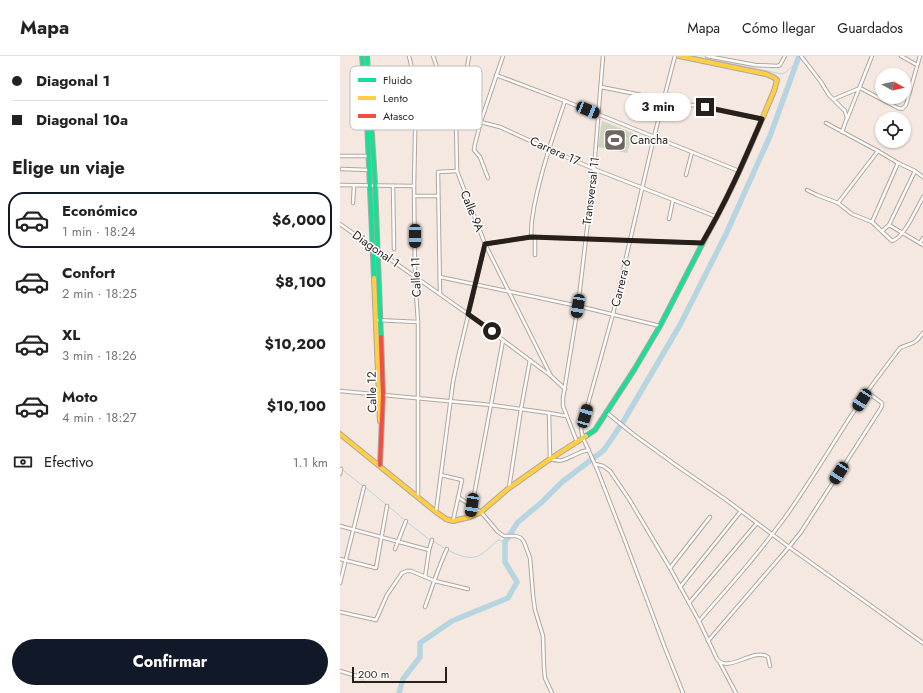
<!DOCTYPE html>
<html lang="es">
<meta charset="utf-8">
<style>
:root{--surface:#fff;--page:#f2f2f2;--text:#222;--muted:#767676;--line:#e0e0e0;--accent:#111827}
body{margin:0;font-family:Jost,sans-serif;background:var(--page);color:var(--text);height:100vh;display:flex;flex-direction:column;font-size:15px;white-space:nowrap}
*{box-sizing:border-box;margin:0}
p{font-size:13px;color:var(--muted)}
.icon{flex:none;width:22px;height:22px;fill:none;stroke:currentColor;stroke-width:2;stroke-linecap:round;stroke-linejoin:round}
.map{position:relative;flex:1;overflow:hidden}
.drawer{display:flex;flex-direction:column;background:var(--surface);width:340px}
.drawer>*{flex:none}
.hud{display:grid;align-content:center;height:88px;padding:0 12px;background:var(--surface)}
.needle{width:26px;rotate:98deg}
.controls{position:absolute;left:535px;top:12px;display:grid;gap:8px}
.controls a{display:grid;place-items:center;width:36px;height:36px;border-radius:50%;background:var(--surface);box-shadow:0 1px 3px #0004;font-size:20px}
.scale{position:absolute;left:12px;bottom:10px;width:95px;box-sizing:border-box;padding-left:4px;border:2px solid #271f1a;border-top:0;font-size:11px;line-height:14px;white-space:nowrap;color:#271f1a;-webkit-text-stroke:3px #fff;paint-order:stroke}
.end{position:absolute;width:18px;height:18px;margin:-9px;border:5px solid #271f1a;background:#fff;box-shadow:0 0 0 2px #fff}
.from{border-radius:50%}
.bubble{position:absolute;height:28px;border-radius:14px;background:var(--surface);box-shadow:0 1px 3px #0004;font-size:13px;font-weight:700;line-height:28px;text-align:center}
.car{position:absolute;width:12px;height:24px;margin:-12px -6px;border-radius:5px;box-shadow:0 0 3px 1px #0007;background:linear-gradient(#222 24%,#8ab4d8 0 40%,#222 0 76%,#8ab4d8 0 86%,#222 0)}
.hud b{display:flex;align-items:center;gap:14px;height:38px;font-size:15px}
.hud b+b{border-top:1px solid var(--line)}
.hud i{width:10px;height:10px;background:var(--text)}
ul{padding:0;list-style:none}
li{display:flex;align-items:center;gap:12px;height:56px;margin:0 8px 6px;padding:0 4px;border:2px solid transparent;border-radius:16px}
li div{flex:1}
li b{display:block;font-size:15px}
li em{font-style:normal;font-weight:700}
li.on{border-color:var(--accent)}
li>.icon{width:36px;height:36px;stroke-width:1.5}
h2{padding:0 12px;font-size:18px;line-height:48px}
.pay{display:flex;align-items:center;gap:10px;height:44px;padding:0 12px;font-size:15px}
.pay p{margin-inline-start:auto}
.button{display:flex;gap:8px;margin-top:auto;padding:8px 12px}
.button a{flex:1;height:46px;border-radius:24px;background:var(--accent);color:#fff;font-size:16px;font-weight:700;line-height:46px;text-align:center}
header{display:flex;align-items:center;gap:24px;box-sizing:border-box;height:56px;padding:0 20px;background:var(--surface);border-bottom:1px solid var(--line)}
header strong{font-size:19px}
nav{display:flex;gap:22px;margin-inline-start:auto;font-size:14px}
main{display:flex;flex:1;min-height:0}
.map>svg:first-child{display:block}
.green{fill:#ccd6c3}
.lines{fill:none;stroke-linecap:round;stroke-linejoin:round}
.stream{stroke:#b7d5e1;stroke-width:1}
.river{stroke:#b7d5e1;stroke-width:5.5}
.street-casing{stroke:#b0a6a0;stroke-width:4.5}
.fast-casing{stroke:#b0a6a0;stroke-width:6}
.slow-casing{stroke:#b0a6a0;stroke-width:6}
.jam-casing{stroke:#b0a6a0;stroke-width:6}
.street{stroke:#fefcfa;stroke-width:2.5}
.fast{stroke:#16e098;stroke-width:4}
.slow{stroke:#ffcf43;stroke-width:4}
.jam{stroke:#f24e42;stroke-width:4}
.route{stroke:#271f1a;stroke-width:5}
.labels{text-anchor:middle;stroke-width:3;stroke-linejoin:round;paint-order:stroke}
.poi-label{font-size:12px;fill:#271f1a;stroke:#fff;text-anchor:start}
.street-label{font-size:12px;fill:#271f1a;stroke:#fff}
.key{fill:#fff;stroke:#bebcba;stroke-width:1}
.key-label{font-size:11px;fill:#271f1a}
</style>
<header>
<strong>Mapa</strong>
<nav><a>Mapa</a><a>Cómo llegar</a><a>Guardados</a></nav>
</header>
<main>
<section class="drawer">
<div class="hud">
<b><i class="from"></i>Diagonal 1</b>
<b><i></i>Diagonal 10a</b>
</div>
<h2>Elige un viaje</h2>
<ul>
<li class="on"><svg class="icon" aria-label="car" viewBox="0 0 24 24"><path d="M5 17H2v-5l4-1 3-4h7l3 4 3 1v5h-3M9 17h6M6 11h13"/><circle cx="7" cy="17" r="2"/><circle cx="17" cy="17" r="2"/></svg><div><b>Económico</b><p>1 min · 18:24</p></div><em>$6,000</em></li>
<li><svg class="icon" aria-label="car" viewBox="0 0 24 24"><path d="M5 17H2v-5l4-1 3-4h7l3 4 3 1v5h-3M9 17h6M6 11h13"/><circle cx="7" cy="17" r="2"/><circle cx="17" cy="17" r="2"/></svg><div><b>Confort</b><p>2 min · 18:25</p></div><em>$8,100</em></li>
<li><svg class="icon" aria-label="car" viewBox="0 0 24 24"><path d="M5 17H2v-5l4-1 3-4h7l3 4 3 1v5h-3M9 17h6M6 11h13"/><circle cx="7" cy="17" r="2"/><circle cx="17" cy="17" r="2"/></svg><div><b>XL</b><p>3 min · 18:26</p></div><em>$10,200</em></li>
<li><svg class="icon" aria-label="car" viewBox="0 0 24 24"><path d="M5 17H2v-5l4-1 3-4h7l3 4 3 1v5h-3M9 17h6M6 11h13"/><circle cx="7" cy="17" r="2"/><circle cx="17" cy="17" r="2"/></svg><div><b>Moto</b><p>4 min · 18:27</p></div><em>$10,100</em></li>
</ul>
<div class="pay"><svg class="icon" aria-label="cash" viewBox="0 0 24 24"><path d="M3 7h18v10H3z"/><circle cx="12" cy="12" r="2"/></svg>Efectivo<p>1.1 km</p></div>
<div class="button"><a>Confirmar</a></div>
</section>
<div class="map">
<svg width="583" height="637" viewBox="0 0 583 637">
<rect width="100%" height="100%" fill="#f5e8e0"/>
<polygon class="green" points="262,65 293,77 287,97 258,91"/>
<g class="lines">
<g class="stream">
<polyline points="352,0 442,18 446,16 457,6"/>
<polyline points="0,412 23,430"/>
<polyline points="26,432 65,464"/>
<polyline points="67,466 90,484"/>
<path d="M93,485C104,492 125,506 138,500C145,497 152,489 158,484L165,486"/>
</g>
<polyline class="river" points="59,637 63,623 80,601 80,587 112,565 168,542 177,526 165,506 165,486 178,466 201,447 222,426 264,394 283,366 340,269 386,178 430,80 459,0"/>
<g class="street-casing">
<g id="street">
<polyline points="69,0 76,30 74,130 75,221 78,266 78,442"/>
<polyline points="93,0 116,65"/>
<polyline points="129,0 121,46 116,66 117,115 145,188 211,320"/>
<polyline points="335,0 314,81 273,258 241,373 243,382 257,413 285,485 325,592 343,637"/>
<polyline points="367,0 415,9 437,10 440,9 445,0"/>
<polyline points="461,0 481,26 489,39 505,55 507,62 502,76"/>
<polyline points="561,0 577,9"/>
<polyline points="156,19 225,45 399,115"/>
<polyline points="261,31 422,63"/>
<polyline points="494,43 520,32 558,52 562,53 566,49 580,0"/>
<polyline points="109,45 121,46"/>
<polyline points="117,60 160,71 208,93 254,113 377,161"/>
<polyline points="507,63 532,0"/>
<polyline points="486,67 538,95 558,107 575,115 583,121"/>
<polyline points="0,100 29,100"/>
<polyline points="2,113 29,114"/>
<polyline points="346,119 352,96"/>
<polyline points="148,122 140,101 134,94 135,88 141,65 163,0"/>
<polyline points="0,129 74,130"/>
<polyline points="53,130 54,193"/>
<path d="M467,134L477,139L498,147L512,158L532,166L552,185C564,182 577,152 583,141"/>
<polyline points="75,140 98,140"/>
<polyline points="13,147 14,130"/>
<polyline points="498,147 538,95"/>
<polyline points="329,163 333,144"/>
<polyline points="532,166 558,107"/>
<polyline points="0,168 128,258 211,320 225,333"/>
<polyline points="549,169 583,189"/>
<polyline points="542,175 549,169 575,115"/>
<path d="M191,181C191,171 192,161 194,151C201,115 213,80 225,45"/>
<polyline points="195,181 195,199"/>
<polyline points="580,187 583,182"/>
<polyline points="100,221 238,250 320,270"/>
<polyline points="100,238 98,116 117,115"/>
<polyline points="36,264 78,266"/>
<polyline points="0,335 151,349 209,357 226,360"/>
<polyline points="266,356 293,378 340,412 385,443 449,491 583,587"/>
<path d="M209,357L210,403C225,407 226,402 239,397C242,395 246,395 249,394"/>
<polyline points="237,386 223,350 223,342 238,250 254,113 263,0"/>
<path d="M255,408L263,410L270,415L289,443L330,512L359,565L377,603C388,618 414,591 428,601L430,610"/>
<polyline points="0,418 1,413"/>
<polyline points="101,419 122,424 113,465"/>
<polyline points="169,432 181,353 190,304"/>
<polyline points="118,441 141,456 158,476 164,480 176,480 181,482 184,486 190,502 193,539 195,554 203,580 204,612 205,622 212,637"/>
<polyline points="96,456 113,326 118,302 145,188 191,181 362,187"/>
<polyline points="130,461 163,284"/>
<polyline points="0,470 89,494 92,484"/>
<polyline points="55,493 66,465"/>
<polyline points="0,503 36,512 47,450"/>
<polyline points="330,512 370,461"/>
<polyline points="85,521 89,494"/>
<polyline points="0,527 24,431"/>
<polyline points="340,531 401,455"/>
<polyline points="349,547 417,467"/>
<path d="M85,551C92,532 98,512 107,493"/>
<polyline points="0,556 36,564 47,539 62,517 67,515 71,515 95,525 128,533"/>
<path d="M359,565C389,531 419,497 446,460C473,422 496,382 522,343C534,326 547,309 560,292C565,289 571,289 576,285C579,283 581,279 583,277"/>
<polyline points="368,585 449,491 461,476 541,352 542,349 542,347 527,336"/>
<polyline points="380,607 396,637"/>
<polyline points="0,615 23,622"/>
</g>
</g>
<g class="fast-casing">
<g id="fast">
<polyline points="22,0 26,43 34,222"/>
<polyline points="27,0 35,127 41,281"/>
<polyline points="246,380 255,374 294,314 320,270 369,175"/>
</g>
</g>
<g class="slow-casing">
<g id="slow">
<path d="M339,0L426,18L433,21L437,24L434,35C414,82 394,131 369,175"/>
<polyline points="34,222 40,365"/>
<polyline points="0,378 96,456 106,463 113,465 130,461 141,456 169,432 210,403 246,380"/>
</g>
</g>
<g class="jam-casing">
<polyline id="jam" points="40,409 43,338 41,281"/>
</g>
<use href="#street" class="street"/>
<use href="#fast" class="fast"/>
<use href="#slow" class="slow"/>
<use href="#jam" class="jam"/>
</g>
<g class="lines">
<path class="route" d="M152,275L128,258L145,188L191,181L362,187C386,147 404,105 422,63L365,51"/>
</g>
<defs>
<g id="stadium-square" transform="scale(1.15)"><rect x="-9" y="-9" width="18" height="18" rx="4" fill="#6f655f" stroke="#fff"/><path d="M0-5a6.5 5 0 1 0 0 10a6.5 5 0 1 0 0-10ZM-3.5-1.8h7v3.6h-7Z" fill="#fff"/></g>
</defs>
<g fill-rule="evenodd">
<use href="#stadium-square" x="275" y="84"/>
</g>
<g class="labels">
<g class="poi-label">
<text x="290" y="88">Cancha</text>
</g>
<g class="street-label">
<text transform="translate(215 95) rotate(24)" y="4">Carrera 17</text>
<text transform="translate(251 135) rotate(-83)" y="4">Transversal 11</text>
<text transform="translate(132 155) rotate(68)" y="4">Calle 9A</text>
<text transform="translate(36 193) rotate(35)" y="4">Diagonal 1</text>
<text transform="translate(76 221) rotate(-92)" y="4">Calle 11</text>
<text transform="translate(281 227) rotate(-76)" y="4">Carrera 6</text>
<text transform="translate(32 336) rotate(-91)" y="4">Calle 12</text>
</g>
</g>
<rect x="10" y="10" width="132" height="64" rx="6" class="key"/>
<rect x="18" y="22" width="18" height="4" fill="#16e098"/>
<rect x="18" y="40" width="18" height="4" fill="#ffcf43"/>
<rect x="18" y="58" width="18" height="4" fill="#f24e42"/>
<g class="key-label">
<text x="43" y="28">Fluido</text>
<text x="43" y="46">Lento</text>
<text x="43" y="64">Atasco</text>
</g>
</svg>
<div class="controls">
<a><svg class="needle" viewBox="-14 -14 28 28"><path d="M0-13l5 13h-10z" fill="#e53935"/><path d="M0 13l5-13h-10z" fill="#767676"/></svg></a>
<a><svg class="icon" aria-label="locate" viewBox="0 0 24 24"><circle cx="12" cy="12" r="6"/><path d="M12 2v4M12 18v4M2 12h4M18 12h4"/></svg></a>
</div>
<div class="scale">200 m</div>
<i class="end from" style="left:152px;top:275px"></i>
<i class="end" style="left:365px;top:51px"></i>
<div class="bubble" style="left:285px;top:37px;width:66px">3 min</div>
<i class="car" style="left:248px;top:54px;rotate:112deg"></i>
<i class="car" style="left:75px;top:180px;rotate:180deg"></i>
<i class="car" style="left:238px;top:250px;rotate:189deg"></i>
<i class="car" style="left:522px;top:344px;rotate:213deg"></i>
<i class="car" style="left:245px;top:360px;rotate:16deg"></i>
<i class="car" style="left:499px;top:417px;rotate:213deg"></i>
<i class="car" style="left:132px;top:449px;rotate:189deg"></i>
</div>
</main>
